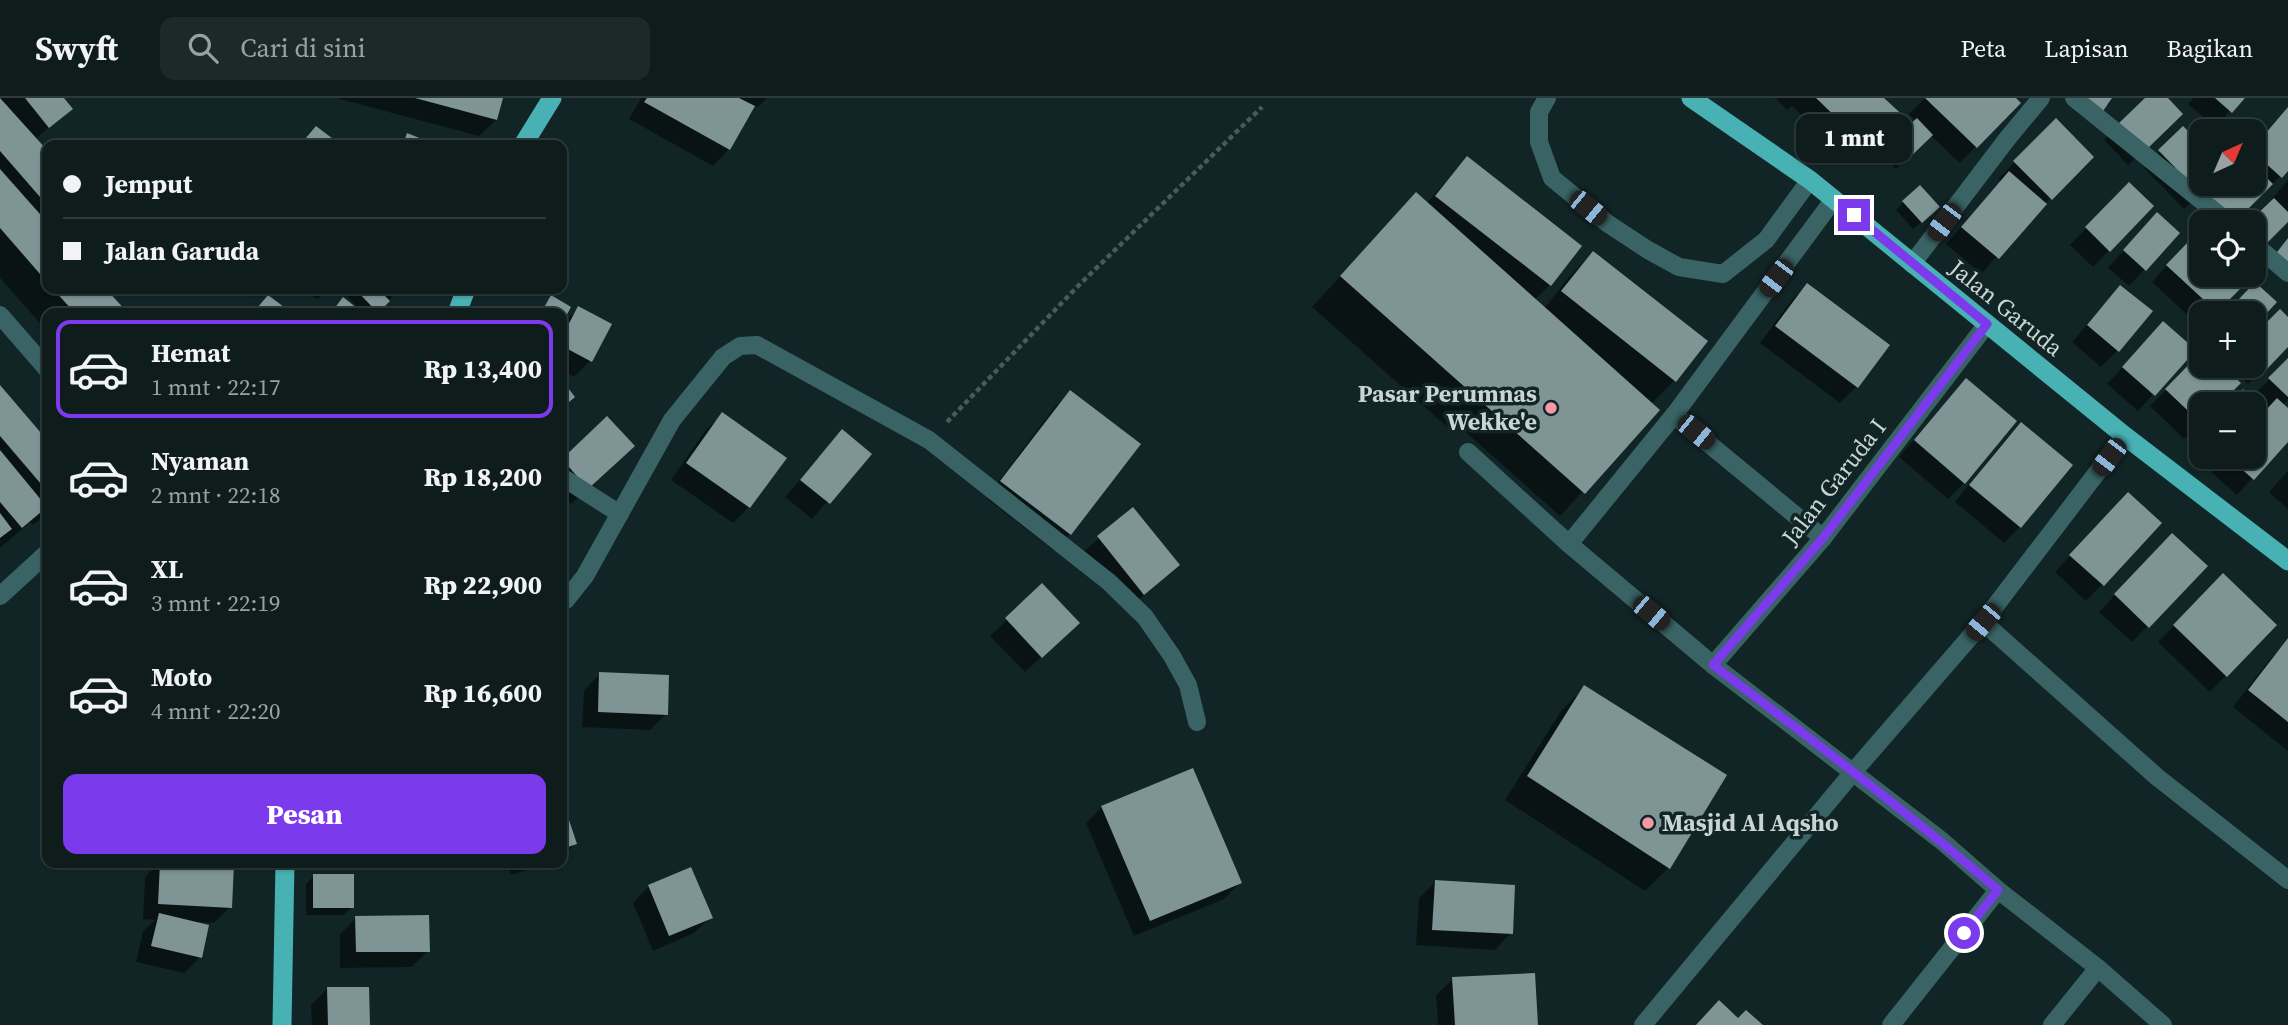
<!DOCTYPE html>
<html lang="id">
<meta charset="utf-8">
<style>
:root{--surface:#0e1c1c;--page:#1c2929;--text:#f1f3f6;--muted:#9ba1a3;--line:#2e3a3b;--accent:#7c3aed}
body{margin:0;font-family:"Source Serif 4",serif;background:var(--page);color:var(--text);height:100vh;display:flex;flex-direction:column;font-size:26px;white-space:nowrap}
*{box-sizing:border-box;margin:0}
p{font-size:23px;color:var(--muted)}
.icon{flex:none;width:38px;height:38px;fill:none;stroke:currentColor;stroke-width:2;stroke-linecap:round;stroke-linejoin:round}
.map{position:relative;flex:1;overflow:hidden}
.sheet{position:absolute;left:42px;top:210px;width:525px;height:560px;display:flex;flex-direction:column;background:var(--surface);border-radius:14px;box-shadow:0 2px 5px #0004,0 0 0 2px var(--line)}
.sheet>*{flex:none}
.top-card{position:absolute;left:42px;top:42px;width:525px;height:154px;border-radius:14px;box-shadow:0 2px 5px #0004,0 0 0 2px var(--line);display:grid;align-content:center;height:154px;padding:0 21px;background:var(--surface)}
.needle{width:46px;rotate:44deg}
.fabs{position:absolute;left:2189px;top:21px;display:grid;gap:14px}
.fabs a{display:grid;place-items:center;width:77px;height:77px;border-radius:14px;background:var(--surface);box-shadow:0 2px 5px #0004,0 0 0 2px var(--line);font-size:35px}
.end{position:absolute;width:32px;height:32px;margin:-16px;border:9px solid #7c3aed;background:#fff;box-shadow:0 0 0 4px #fff}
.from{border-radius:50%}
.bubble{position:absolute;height:49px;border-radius:14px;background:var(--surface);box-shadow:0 2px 5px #0004,0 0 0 2px var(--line);font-size:23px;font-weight:800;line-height:49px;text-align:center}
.car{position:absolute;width:21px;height:42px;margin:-21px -10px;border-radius:9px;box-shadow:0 0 5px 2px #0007;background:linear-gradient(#222 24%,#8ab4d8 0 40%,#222 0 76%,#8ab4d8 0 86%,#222 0)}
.top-card b{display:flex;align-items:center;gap:24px;height:66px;font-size:26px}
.top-card b+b{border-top:2px solid var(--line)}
.top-card i{width:18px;height:18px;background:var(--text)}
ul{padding:12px 0 0;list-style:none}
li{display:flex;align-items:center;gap:21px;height:98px;margin:0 14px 10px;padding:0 7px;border:4px solid transparent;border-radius:14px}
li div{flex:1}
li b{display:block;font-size:26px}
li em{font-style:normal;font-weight:800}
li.current{border-color:var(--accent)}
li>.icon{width:63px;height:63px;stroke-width:1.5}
.button{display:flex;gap:14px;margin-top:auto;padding:14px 21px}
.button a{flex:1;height:80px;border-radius:14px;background:var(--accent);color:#fff;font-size:28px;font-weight:800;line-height:80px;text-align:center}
header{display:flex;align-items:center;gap:42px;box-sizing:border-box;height:98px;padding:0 35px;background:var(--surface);border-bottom:2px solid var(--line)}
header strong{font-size:33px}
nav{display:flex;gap:38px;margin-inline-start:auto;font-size:24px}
.search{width:490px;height:63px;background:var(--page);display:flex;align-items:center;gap:18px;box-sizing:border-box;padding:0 24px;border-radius:14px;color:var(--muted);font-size:26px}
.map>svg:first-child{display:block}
.shadow{fill:#0007}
.building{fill:#7e9495}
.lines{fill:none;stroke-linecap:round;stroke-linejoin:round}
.path{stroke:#495a5a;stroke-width:4.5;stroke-dasharray:5 3.5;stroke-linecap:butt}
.service{stroke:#396364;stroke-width:18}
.minor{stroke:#396364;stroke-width:18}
.trunk{stroke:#48b1b4;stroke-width:19}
.route{stroke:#7c3aed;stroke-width:9}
.poi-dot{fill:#f49aa6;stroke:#122526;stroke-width:2.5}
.labels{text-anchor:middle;stroke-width:7;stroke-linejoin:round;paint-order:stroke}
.street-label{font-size:24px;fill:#c9d4d4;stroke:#122526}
.poi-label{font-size:24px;font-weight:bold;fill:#c9d4d4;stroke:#122526;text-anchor:end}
</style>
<header>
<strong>Swyft</strong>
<div class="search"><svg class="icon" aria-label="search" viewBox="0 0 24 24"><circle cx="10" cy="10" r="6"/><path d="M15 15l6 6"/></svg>Cari di sini</div>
<nav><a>Peta</a><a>Lapisan</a><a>Bagikan</a></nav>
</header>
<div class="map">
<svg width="2288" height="927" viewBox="0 0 2288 927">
<rect width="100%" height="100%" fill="#122526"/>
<g class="shadow">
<polygon points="0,0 62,0 70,10 36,41 47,54 47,191 104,191 125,215 47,215 47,233 0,180"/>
<polygon points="336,0 501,0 496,22 479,38"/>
<polygon points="641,0 767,0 758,9 754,7 729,51 713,68 629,21"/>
<polygon points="1775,0 1882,0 1906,24 1867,64 1828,27 1820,35 1792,8 1787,12"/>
<polygon points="1925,0 2013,0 2018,5 1960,65 1930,37 1896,71 1882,56 1916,23 1909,16"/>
<polygon points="2148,0 2165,0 2181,16 2128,67 2104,42"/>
<polygon points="2193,0 2242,0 2215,29 2188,6"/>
<polygon points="2288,11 2288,71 2233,124 2202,125 2192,116 2221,86 2254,86 2254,49"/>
<polygon points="2056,22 2092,59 2040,110 1981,176 1946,146 2001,83 1998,81"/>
<polygon points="2183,31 2202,86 2211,86 2184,111 2144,70"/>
<polygon points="408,37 433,47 398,47"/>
<polygon points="1467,60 1580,148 1550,187 1534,202 1544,211 1569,179 1593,155 1675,282 1651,306 1658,312 1560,418 1461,330 1455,336 1312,209 1416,96 1426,106"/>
<polygon points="2288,82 2288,122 2254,151 2254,124 2252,124 2272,104 2270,103"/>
<polygon points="2129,86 2152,108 2093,169 2070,147"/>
<polygon points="1904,104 1930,117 1913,131 1896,112"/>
<polygon points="2141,133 2178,135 2129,188 2108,170"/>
<polygon points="2173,161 2202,177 2222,177 2237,191 2214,215 2202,215 2200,229 2152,184"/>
<polygon points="1807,187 1887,247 1856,289 1840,305 1760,245 1791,203"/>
<polygon points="2120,189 2117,253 2101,269 2072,244"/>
<polygon points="239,191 260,191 251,199"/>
<polygon points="302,191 327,191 317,201"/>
<polygon points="344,191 400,191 376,215 329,215 343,202 359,214 361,213 342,193"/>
<polygon points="551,200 569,210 562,222 562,215 539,215"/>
<polygon points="578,211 590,263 574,279 562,272 562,227"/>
<polygon points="2288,221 2288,246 2248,286 2230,268 2254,268 2254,239"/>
<polygon points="2163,225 2194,252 2138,313 2107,286"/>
<polygon points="2202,256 2202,268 2220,268 2238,285 2218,306 2202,306 2202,323 2184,341 2150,308"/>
<polygon points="2288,262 2288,302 2282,308 2288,313 2288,341 2237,397 2211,374 2224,359 2254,359 2254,326 2268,311 2254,297"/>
<polygon points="1966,282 1964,385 1948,401 1899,359"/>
<polygon points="0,290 47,345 47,415 33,427 30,424 0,450"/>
<polygon points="1070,294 1070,436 1053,452 986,400 1054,310"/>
<polygon points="723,316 784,361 749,409 733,425 671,382 706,332"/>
<polygon points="607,321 616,364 571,406 562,396 562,363"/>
<polygon points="2021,326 2020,429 2004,445 1955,404 2005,342"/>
<polygon points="842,334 869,356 812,421 785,399"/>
<polygon points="2288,373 2288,411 2269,394"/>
<polygon points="1133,411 1178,467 1127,512 1082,455"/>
<polygon points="2112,413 2159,426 2086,503 2055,474"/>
<polygon points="2156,453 2148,528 2132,544 2099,514"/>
<polygon points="2223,477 2275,527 2210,594 2158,544"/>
<polygon points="1042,488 1061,541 1025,574 990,538"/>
<polygon points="2287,544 2288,544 2288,653 2233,609 2271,560"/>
<polygon points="600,576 666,616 650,632 582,629 584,592"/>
<polygon points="1585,589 1724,678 1668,770 1645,793 1505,702 1561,613"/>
<polygon points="562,705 575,746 562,759"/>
<polygon points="1102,709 1240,785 1224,801 1134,838 1086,725"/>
<polygon points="159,765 232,766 230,809 214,825 198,824 200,859 184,875 136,864 143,833 155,822 143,821 145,779"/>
<polygon points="507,765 550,765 511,777"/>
<polygon points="314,778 352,809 344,817 306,817 306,786"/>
<polygon points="1435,784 1511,835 1495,852 1416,847 1419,800"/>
<polygon points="649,788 711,819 694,835 653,853 633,805"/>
<polygon points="356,820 428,853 412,869 340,870 340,836"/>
<polygon points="1453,881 1536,927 1438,927 1436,897"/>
<polygon points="328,890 368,927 312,927 311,907"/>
</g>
<g class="building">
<polygon points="0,0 47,52 47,107 0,53"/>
<polygon points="25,0 64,0 73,11 49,30"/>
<polygon points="415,0 503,0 497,22"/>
<polygon points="647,0 739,0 755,8 730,52 644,4"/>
<polygon points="1816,0 1884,0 1909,23 1876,58"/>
<polygon points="1925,0 2016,0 2021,5 1977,50"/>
<polygon points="2080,0 2112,0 2101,16"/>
<polygon points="2145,0 2168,0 2183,16 2145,53 2119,25"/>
<polygon points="2215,0 2245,0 2232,15"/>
<polygon points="2288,9 2288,73 2282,80 2254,55 2254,49"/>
<polygon points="1917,20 1933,37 1905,64 1888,47"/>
<polygon points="2056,20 2094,59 2052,102 2013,63"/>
<polygon points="316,28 341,47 300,47"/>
<polygon points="2183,28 2202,47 2202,86 2213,86 2202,97 2158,52"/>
<polygon points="407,35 437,47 403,47"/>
<polygon points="1467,58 1582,148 1551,188 1435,98"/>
<polygon points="2254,67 2273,86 2235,124 2207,98 2219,86 2254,86"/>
<polygon points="0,71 47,124 47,184 0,130"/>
<polygon points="2009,73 2047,106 1999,161 1961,129"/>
<polygon points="2129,84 2154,108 2110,154 2085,129"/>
<polygon points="1920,87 1940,109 1922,125 1902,103"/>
<polygon points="1416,94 1660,312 1585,396 1340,178"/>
<polygon points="2274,100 2288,114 2288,124 2265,147 2254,136 2254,124 2249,124"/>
<polygon points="2157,114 2180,135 2146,173 2123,152"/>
<polygon points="2288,140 2288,168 2274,158"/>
<polygon points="2189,143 2202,155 2202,177 2225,177 2240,191 2217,214 2166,167"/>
<polygon points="1593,153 1708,243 1676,284 1561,193"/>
<polygon points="2255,184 2277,204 2254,229 2254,215 2226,215"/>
<polygon points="1807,185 1890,247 1858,290 1775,228"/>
<polygon points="2120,187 2153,213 2119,254 2087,227"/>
<polygon points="53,191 106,191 128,215 75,215"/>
<polygon points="355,191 378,191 390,203 378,215"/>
<polygon points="268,197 292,215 253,215"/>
<polygon points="551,197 571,209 562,226 562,215 541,215"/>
<polygon points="343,199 363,215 331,215"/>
<polygon points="578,208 612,226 592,264 562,248 562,239"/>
<polygon points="2280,211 2288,219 2288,249 2266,272 2254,260 2254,237"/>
<polygon points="2163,223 2196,252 2155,298 2122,269"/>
<polygon points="2202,253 2202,268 2223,268 2241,285 2220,306 2202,306 2202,326 2165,291"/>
<polygon points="2288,260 2288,299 2268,280"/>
<polygon points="1966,280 2017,323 1965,386 1914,342"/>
<polygon points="562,282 575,299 562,310"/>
<polygon points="0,287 47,342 47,393 0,338"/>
<polygon points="2243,291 2262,308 2254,317 2254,306 2229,306"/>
<polygon points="1070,292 1141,346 1071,437 1000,383"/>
<polygon points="2277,300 2288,310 2288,344 2254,382 2228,359 2254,359 2254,325"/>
<polygon points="722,314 787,360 750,410 686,365"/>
<polygon points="607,318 635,348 588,391 562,361"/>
<polygon points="2021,324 2073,367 2021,430 1969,387"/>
<polygon points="842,331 872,356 830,406 800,382"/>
<polygon points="0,352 47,409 22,430 0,404"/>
<polygon points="2128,394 2162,425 2104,488 2069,457"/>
<polygon points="1133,409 1180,467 1144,497 1097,438"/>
<polygon points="0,415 12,431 0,440"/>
<polygon points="2172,435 2208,468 2149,530 2114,496"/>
<polygon points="2223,475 2277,527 2227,579 2173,527"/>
<polygon points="1042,485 1080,525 1042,560 1005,520"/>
<polygon points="2288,540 2288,624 2248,592"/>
<polygon points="599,574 669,577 668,617 598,614"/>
<polygon points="1584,587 1727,677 1670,771 1527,678"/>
<polygon points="1193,670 1242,785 1150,823 1101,708"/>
<polygon points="562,701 577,746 562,751"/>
<polygon points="160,765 234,765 232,810 158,806"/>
<polygon points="691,769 713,820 669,838 648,787"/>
<rect x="313" y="776" width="41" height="34"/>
<polygon points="1435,782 1515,787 1513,836 1432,832"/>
<polygon points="159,815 209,827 202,860 151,848"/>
<polygon points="429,817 430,854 356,854 355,818"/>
<polygon points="1535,875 1538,927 1455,927 1452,879"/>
<polygon points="327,889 369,889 370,927 328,927"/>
<polygon points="1719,902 1738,920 1746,912 1763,927 1696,927"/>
</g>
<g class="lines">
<polyline class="path" points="947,324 1080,186 1262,9"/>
<polyline class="service" points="1547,0 1539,14 1539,44 1552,80 1607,125 1648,152 1679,169 1723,176 1766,142 1810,82"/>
<g class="minor">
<polyline points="2074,0 2228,124"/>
<polyline points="1834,101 1674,317 1569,446 1713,567 1942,743 1998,792 2098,870 2163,927"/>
<polyline points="2254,146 2288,175"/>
<polyline points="1912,166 2007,41 2041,0"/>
<polyline points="0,217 47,271"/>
<polyline points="1674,317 1823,440"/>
<polyline points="1468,354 1569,446"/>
<polyline points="562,379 620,416"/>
<polyline points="0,498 47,455"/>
<polyline points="562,504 566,502 585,478 672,322 723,259 740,248 757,247 929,342 1109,484 1145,519 1172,558 1188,587 1197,624"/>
<polyline points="1983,524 2157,679 2288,782"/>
<polyline points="1713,567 1823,440 1987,226"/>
<polyline points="1643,927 1854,673 1983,524 2125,338"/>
<polyline points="1891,927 1998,792"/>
<polyline points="2052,927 2098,870"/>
</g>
<g class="trunk">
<polyline points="1691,0 1810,82 2125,338 2288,463"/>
<polyline points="523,47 552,0"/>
<polyline points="457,215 466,191"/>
<polyline points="282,927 285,765"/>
</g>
</g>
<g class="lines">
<path class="route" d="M1854,117L1987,226L1823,440L1713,567C1810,640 1906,713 1998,792L1964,835"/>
</g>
<g class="poi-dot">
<circle cx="1551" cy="310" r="7"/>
<circle cx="1648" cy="725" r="7"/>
</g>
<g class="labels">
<g class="street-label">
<text transform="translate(2006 210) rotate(39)" y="8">Jalan Garuda</text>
<text transform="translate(1834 384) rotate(-52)" y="8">Jalan Garuda I</text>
</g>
<g class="poi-label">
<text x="1537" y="304">Pasar Perumnas<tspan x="1537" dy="28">Wekke'e</tspan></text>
<text x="1662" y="733" text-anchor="start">Masjid Al Aqsho</text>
</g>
</g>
</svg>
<div class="fabs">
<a><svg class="needle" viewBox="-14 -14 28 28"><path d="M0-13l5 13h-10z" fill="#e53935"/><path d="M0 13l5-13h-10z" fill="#9ba1a3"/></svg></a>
<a><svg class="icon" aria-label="locate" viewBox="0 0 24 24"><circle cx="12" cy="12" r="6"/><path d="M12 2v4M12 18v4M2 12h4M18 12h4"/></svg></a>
<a>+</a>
<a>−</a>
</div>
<i class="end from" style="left:1964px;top:835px"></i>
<i class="end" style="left:1854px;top:117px"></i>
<div class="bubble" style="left:1796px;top:16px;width:116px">1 mnt</div>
<i class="car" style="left:1588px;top:110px;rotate:129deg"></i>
<i class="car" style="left:1944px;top:124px;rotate:217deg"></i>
<i class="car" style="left:1776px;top:180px;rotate:217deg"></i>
<i class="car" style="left:1696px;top:334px;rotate:129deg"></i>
<i class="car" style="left:2109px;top:359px;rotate:217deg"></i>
<i class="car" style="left:1651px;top:515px;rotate:130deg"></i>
<i class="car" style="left:1983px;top:524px;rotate:220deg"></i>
<div class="top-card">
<b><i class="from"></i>Jemput</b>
<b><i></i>Jalan Garuda</b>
</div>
<section class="sheet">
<ul>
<li class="current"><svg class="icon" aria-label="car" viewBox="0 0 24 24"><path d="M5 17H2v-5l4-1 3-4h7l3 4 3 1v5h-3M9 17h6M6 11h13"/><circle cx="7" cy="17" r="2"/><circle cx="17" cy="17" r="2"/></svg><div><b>Hemat</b><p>1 mnt · 22:17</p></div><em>Rp 13,400</em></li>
<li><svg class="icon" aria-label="car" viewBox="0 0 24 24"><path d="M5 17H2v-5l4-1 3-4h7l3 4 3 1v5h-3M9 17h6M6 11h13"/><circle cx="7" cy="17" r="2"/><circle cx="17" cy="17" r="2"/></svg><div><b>Nyaman</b><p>2 mnt · 22:18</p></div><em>Rp 18,200</em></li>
<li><svg class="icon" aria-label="car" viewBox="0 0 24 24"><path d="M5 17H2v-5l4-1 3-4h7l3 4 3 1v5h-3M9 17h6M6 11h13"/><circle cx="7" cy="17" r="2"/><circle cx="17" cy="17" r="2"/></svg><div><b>XL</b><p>3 mnt · 22:19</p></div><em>Rp 22,900</em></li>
<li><svg class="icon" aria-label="car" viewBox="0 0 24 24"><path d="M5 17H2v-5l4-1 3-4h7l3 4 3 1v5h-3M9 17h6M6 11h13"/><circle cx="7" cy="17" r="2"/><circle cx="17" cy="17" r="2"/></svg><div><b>Moto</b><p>4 mnt · 22:20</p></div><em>Rp 16,600</em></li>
</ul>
<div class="button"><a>Pesan</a></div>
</section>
</div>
